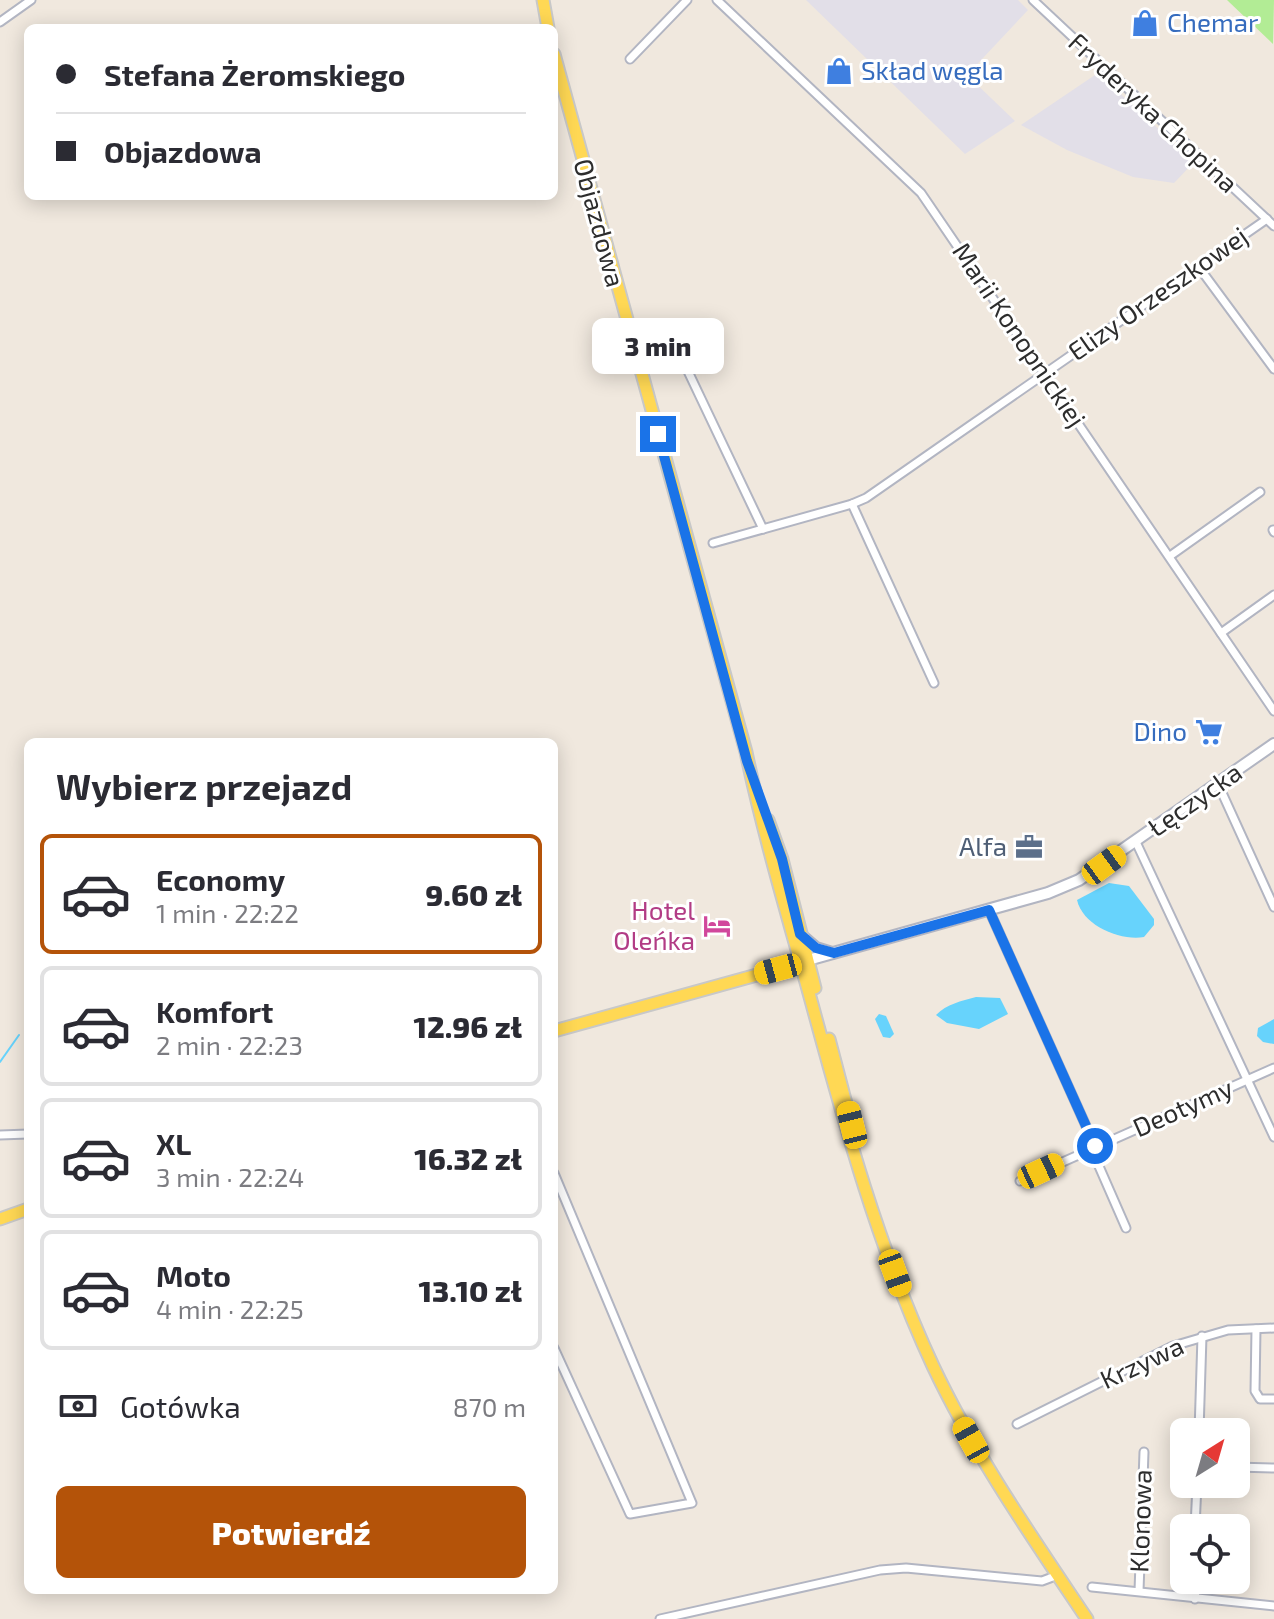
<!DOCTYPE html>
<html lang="pl">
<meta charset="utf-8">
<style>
:root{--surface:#fff;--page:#f7f7f7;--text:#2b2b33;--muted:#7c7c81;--line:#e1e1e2;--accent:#b45309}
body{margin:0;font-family:"Exo 2",sans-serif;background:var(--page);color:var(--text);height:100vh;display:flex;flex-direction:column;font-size:30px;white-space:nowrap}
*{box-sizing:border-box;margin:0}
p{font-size:26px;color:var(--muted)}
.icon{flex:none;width:44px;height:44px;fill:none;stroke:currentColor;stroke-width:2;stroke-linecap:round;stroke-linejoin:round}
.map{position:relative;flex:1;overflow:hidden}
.details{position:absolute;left:24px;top:738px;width:534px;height:856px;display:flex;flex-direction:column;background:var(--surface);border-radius:12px;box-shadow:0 4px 20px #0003}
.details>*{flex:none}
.guide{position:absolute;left:24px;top:24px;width:534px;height:176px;border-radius:12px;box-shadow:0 4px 20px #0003;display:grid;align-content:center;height:176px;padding:0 32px;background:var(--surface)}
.needle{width:52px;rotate:37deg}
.controls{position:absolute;left:1170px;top:1418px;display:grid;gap:16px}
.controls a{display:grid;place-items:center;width:80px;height:80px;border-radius:12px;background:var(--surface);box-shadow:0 4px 20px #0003;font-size:40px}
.end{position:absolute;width:36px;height:36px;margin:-18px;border:10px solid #1a73e8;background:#fff;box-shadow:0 0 0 4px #fff}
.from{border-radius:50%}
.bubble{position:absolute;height:56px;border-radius:12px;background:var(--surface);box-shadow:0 4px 20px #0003;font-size:26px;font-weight:800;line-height:56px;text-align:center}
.car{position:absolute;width:24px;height:48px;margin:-24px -12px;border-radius:10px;box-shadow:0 0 6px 2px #0007;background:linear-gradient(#f5c518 24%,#345 0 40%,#f5c518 0 76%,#345 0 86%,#f5c518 0)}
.guide b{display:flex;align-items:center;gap:28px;height:76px;font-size:30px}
.guide b+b{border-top:2px solid var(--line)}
.guide i{width:20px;height:20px;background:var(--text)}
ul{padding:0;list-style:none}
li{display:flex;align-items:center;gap:24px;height:120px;margin:0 16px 12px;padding:0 16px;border:4px solid var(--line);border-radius:12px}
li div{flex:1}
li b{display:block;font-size:30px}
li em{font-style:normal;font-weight:800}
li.current{border-color:var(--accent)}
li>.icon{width:72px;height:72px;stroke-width:1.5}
h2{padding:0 32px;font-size:36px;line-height:96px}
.pay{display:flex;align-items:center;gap:20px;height:88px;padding:0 32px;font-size:30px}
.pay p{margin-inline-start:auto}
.primary-button{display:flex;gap:16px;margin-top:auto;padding:16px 32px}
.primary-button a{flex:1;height:92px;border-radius:12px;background:var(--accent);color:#fff;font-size:32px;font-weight:800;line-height:92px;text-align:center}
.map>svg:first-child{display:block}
.industrial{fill:#e2dfe8}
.green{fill:#b2ec95}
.water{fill:#67d3fc}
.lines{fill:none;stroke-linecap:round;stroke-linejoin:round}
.stream{stroke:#67d3fc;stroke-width:2}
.street-casing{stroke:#b2b5c2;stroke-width:11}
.secondary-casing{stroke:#b2b5c2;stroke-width:14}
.primary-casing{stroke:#c8c8c8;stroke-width:15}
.street{stroke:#fff;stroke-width:7}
.secondary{stroke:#fff;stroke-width:10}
.primary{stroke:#ffd854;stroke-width:11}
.route{stroke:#1a73e8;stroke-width:10}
.labels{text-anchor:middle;stroke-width:6;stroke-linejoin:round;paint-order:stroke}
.shop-label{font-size:26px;fill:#366cbe;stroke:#fff;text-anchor:start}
.street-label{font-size:26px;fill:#2d2d2d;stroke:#fff}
.service-label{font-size:26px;fill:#4e5e75;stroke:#fff;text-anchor:end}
.hotel-label{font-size:26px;fill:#b23c85;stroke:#fff;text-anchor:end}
</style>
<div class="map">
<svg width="1274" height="1619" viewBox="0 0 1274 1619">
<rect width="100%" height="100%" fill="#f0e8de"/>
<g class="industrial">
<polygon points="806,0 1018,0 1028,10 967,75 1015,121 965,154"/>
<polygon points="1098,73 1194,162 1174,183 1133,177 1067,150 1021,125"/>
</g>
<polygon class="green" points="1227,0 1274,0 1273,44"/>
<g class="water">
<path d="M1109,883L1129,886L1154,919V925L1144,937C1120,941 1083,926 1077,900Z"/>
<path d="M976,997L1000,998L1008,1014L979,1029L947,1023L936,1015C947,1004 961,1001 976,997Z"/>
<polygon points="879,1014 886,1016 894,1034 890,1038 883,1037 875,1019"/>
<polygon points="1274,1019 1274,1044 1263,1042 1257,1036 1258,1028"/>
</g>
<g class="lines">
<polyline class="stream" points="0,1062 19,1035"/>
<g class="street-casing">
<g id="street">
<polyline points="717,0 921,193 1274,711"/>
<polyline points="1033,0 1274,226"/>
<polyline points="0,22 31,0"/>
<polyline points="630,59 687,0"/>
<polyline points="1198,266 1274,369"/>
<polyline points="685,365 763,529"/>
<polyline points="852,504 934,683"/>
<polyline points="1273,530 1274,532"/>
<polyline points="713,543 852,504 866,498 1267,219"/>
<polyline points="1170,556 1260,492"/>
<polyline points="1221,633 1274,595"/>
<polyline points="1218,784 1274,907"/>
<polyline points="1136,842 1274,1137"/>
<polyline points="989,910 1095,1146"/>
<polyline points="0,1135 28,1134"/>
<polyline points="1091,1148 1126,1228"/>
<polyline points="554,1173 692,1503 630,1514 554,1348"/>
<polyline points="1020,1181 1274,1068"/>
<polyline points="1256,1329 1255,1391 1260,1399 1274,1399"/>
<polyline points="1017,1424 1173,1346 1228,1330 1274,1328"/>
<polyline points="1199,1432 1202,1336"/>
<polyline points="1236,1467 1274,1468"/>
<polyline points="1195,1528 1197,1484"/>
<polyline points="1092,1587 1274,1606"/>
<polyline points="1139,1591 1144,1452"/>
<polyline points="1195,1599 1197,1580"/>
<polyline points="660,1619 880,1570 906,1568 1042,1581 1058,1575"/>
</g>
</g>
<g class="secondary-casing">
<g id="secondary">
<polyline points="802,936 816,948 832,953"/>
<polyline points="808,960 1048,893 1079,880 1274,744"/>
</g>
</g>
<g class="primary-casing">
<g id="primary">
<polyline points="543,0 548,28"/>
<path d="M554,54L746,752C764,837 789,920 812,1004C845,1126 879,1250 933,1366C975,1455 1032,1537 1087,1619"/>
<polyline points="768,820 782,859 815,988"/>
<polyline points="554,1031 804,962"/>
<polyline points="829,1039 849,1115"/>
<polyline points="0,1219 28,1209"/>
</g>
</g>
<use href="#street" class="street"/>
<use href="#secondary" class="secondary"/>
<use href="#primary" class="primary"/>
</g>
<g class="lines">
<polyline class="route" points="658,434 747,761 782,859 800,934 816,948 834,953 989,910 1095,1146"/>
</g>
<defs>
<g id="shop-bare" transform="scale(2.16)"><path d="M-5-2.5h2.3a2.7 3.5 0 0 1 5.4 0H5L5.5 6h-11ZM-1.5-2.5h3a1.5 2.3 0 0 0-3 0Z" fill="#3f7fe0" stroke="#fff" stroke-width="2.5" paint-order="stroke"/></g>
<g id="supermarket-bare" transform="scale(2.16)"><path d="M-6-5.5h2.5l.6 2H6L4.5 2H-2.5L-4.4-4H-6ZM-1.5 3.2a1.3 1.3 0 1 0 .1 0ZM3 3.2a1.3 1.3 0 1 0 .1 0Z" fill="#3f7fe0" stroke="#fff" stroke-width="2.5" paint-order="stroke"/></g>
<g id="office-bare" transform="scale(2.16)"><path d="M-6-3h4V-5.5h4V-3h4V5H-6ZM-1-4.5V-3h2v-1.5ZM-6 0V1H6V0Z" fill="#5c6f8a" stroke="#fff" stroke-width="2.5" paint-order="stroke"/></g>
<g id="hotel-bare" transform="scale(2.16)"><path d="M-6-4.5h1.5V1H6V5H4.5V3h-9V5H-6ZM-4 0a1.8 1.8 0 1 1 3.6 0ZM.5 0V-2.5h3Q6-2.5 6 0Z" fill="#d1479c" stroke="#fff" stroke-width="2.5" paint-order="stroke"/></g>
</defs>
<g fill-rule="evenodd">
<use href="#shop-bare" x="1145" y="23"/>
<use href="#shop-bare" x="839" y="71"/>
<use href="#supermarket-bare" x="1209" y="732"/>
<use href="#office-bare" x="1029" y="847"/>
<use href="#hotel-bare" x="717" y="926"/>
</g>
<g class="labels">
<g class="shop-label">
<text x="1167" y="32">Chemar</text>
<text x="861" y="80">Skład węgla</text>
<text x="1187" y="741" text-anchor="end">Dino</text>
</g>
<g class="street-label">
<text transform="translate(1153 113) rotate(43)" y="9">Fryderyka Chopina</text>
<text transform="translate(599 223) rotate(75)" y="9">Objazdowa</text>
<text transform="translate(1158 294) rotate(-35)" y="9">Elizy Orzeszkowej</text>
<text transform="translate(1019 335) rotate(56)" y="9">Marii Konopnickiej</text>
<text transform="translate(1195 800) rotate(-35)" y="9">Łęczycka</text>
<text transform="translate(1183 1108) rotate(-24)" y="9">Deotymy</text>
<text transform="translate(1142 1363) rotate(-25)" y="9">Krzywa</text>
<text transform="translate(1141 1521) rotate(-88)" y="9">Klonowa</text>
</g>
<g class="service-label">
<text x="1007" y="856">Alfa</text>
</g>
<g class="hotel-label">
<text x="695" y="920">Hotel<tspan x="695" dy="30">Oleńka</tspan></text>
</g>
</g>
</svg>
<div class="controls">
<a><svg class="needle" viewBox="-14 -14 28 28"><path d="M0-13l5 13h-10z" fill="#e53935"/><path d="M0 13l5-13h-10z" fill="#7c7c81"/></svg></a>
<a><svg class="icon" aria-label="locate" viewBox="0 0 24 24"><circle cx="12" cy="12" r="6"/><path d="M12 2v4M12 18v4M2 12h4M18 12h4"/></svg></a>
</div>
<i class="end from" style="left:1095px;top:1146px"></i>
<i class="end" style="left:658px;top:434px"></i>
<div class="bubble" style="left:592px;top:318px;width:132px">3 min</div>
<i class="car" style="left:1104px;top:865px;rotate:54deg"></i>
<i class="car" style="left:778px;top:969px;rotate:255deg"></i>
<i class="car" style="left:852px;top:1125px;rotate:346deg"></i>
<i class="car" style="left:1041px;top:1171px;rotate:65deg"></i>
<i class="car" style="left:895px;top:1273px;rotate:160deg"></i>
<i class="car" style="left:971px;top:1440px;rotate:331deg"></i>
<div class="guide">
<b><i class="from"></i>Stefana Żeromskiego</b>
<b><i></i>Objazdowa</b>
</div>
<section class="details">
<h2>Wybierz przejazd</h2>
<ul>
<li class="current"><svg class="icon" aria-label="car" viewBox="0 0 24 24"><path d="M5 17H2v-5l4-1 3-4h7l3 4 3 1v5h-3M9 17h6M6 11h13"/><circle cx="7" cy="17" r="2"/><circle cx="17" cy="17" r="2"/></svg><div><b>Economy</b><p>1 min · 22:22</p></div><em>9.60 zł</em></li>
<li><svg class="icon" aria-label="car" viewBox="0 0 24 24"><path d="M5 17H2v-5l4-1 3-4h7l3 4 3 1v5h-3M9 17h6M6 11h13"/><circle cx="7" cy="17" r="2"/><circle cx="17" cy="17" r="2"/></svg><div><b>Komfort</b><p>2 min · 22:23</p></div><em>12.96 zł</em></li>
<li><svg class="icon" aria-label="car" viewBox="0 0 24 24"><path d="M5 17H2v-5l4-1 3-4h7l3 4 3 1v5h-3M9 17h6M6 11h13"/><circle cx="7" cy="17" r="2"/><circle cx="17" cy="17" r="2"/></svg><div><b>XL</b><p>3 min · 22:24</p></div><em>16.32 zł</em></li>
<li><svg class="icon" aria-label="car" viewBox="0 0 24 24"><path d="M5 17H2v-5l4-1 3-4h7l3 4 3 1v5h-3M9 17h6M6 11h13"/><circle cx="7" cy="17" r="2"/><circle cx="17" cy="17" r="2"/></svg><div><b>Moto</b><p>4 min · 22:25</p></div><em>13.10 zł</em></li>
</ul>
<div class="pay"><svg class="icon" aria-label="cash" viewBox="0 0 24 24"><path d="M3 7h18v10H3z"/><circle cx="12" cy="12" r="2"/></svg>Gotówka<p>870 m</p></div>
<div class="primary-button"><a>Potwierdź</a></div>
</section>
</div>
